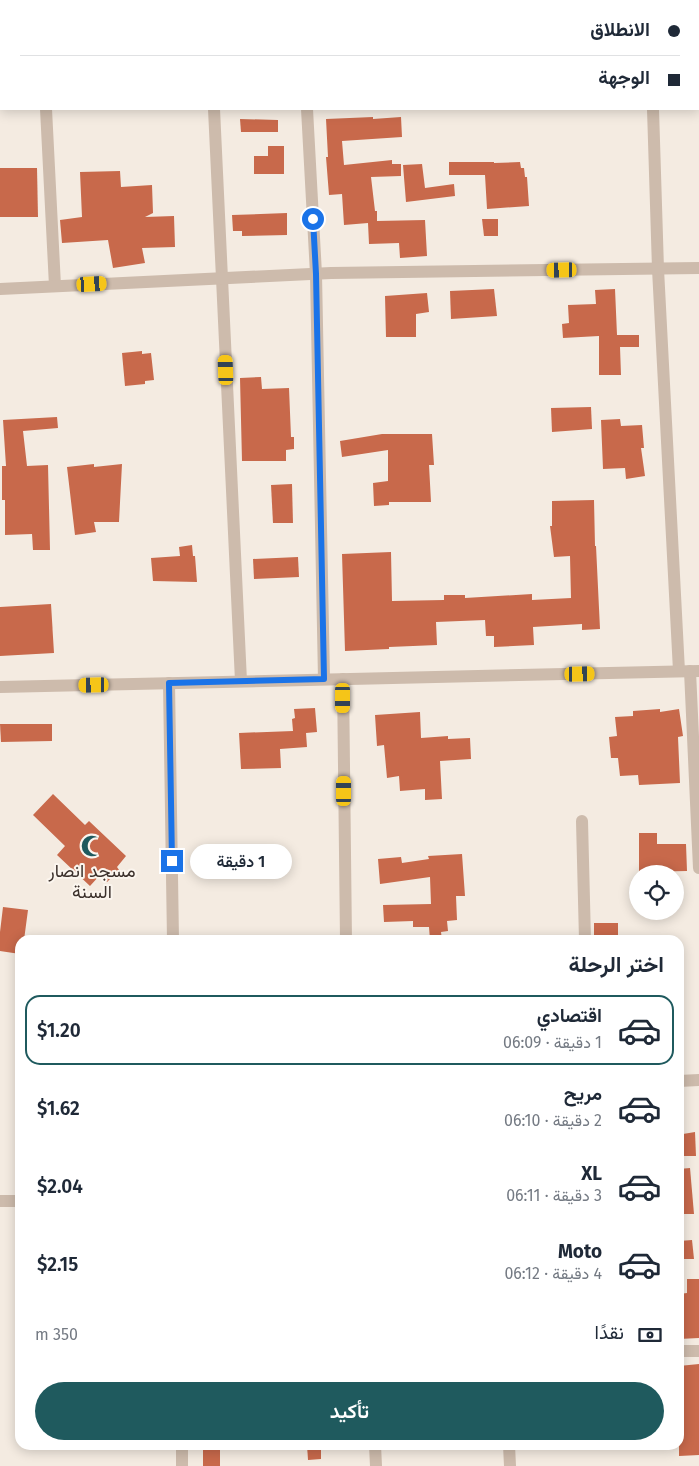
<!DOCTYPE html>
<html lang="ar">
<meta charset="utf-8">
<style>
:root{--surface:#fff;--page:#f6f6f7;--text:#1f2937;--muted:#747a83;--line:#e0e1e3;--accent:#1f5a5e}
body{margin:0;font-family:"Fira Sans",Vazirmatn,sans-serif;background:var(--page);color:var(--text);direction:rtl;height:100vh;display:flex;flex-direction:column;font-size:19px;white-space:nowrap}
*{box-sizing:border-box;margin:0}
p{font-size:16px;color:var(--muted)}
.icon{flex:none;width:28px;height:28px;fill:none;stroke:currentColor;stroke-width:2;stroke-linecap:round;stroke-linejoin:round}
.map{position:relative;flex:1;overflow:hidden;direction:ltr}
.side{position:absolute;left:15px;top:935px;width:669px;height:515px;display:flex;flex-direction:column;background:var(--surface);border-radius:15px;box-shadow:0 2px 12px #0003;direction:rtl}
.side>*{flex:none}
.banner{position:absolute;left:0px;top:0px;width:700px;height:110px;box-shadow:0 2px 12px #0003;direction:rtl;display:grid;align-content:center;height:110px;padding:0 20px;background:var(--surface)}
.tools{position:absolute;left:629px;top:865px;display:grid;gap:10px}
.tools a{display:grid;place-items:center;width:55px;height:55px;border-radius:50%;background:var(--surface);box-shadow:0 2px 12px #0003;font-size:25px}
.end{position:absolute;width:22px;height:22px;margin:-11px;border:6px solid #1a73e8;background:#fff;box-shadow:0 0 0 2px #fff}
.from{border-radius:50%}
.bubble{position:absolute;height:35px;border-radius:18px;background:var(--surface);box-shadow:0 2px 12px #0003;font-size:16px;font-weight:600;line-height:35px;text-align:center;direction:rtl}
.car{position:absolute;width:15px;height:30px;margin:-15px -8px;border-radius:6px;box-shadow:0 0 4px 1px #0007;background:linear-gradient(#f5c518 24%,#345 0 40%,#f5c518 0 76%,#345 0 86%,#f5c518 0)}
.banner b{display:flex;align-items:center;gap:18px;height:48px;font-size:19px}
.banner b+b{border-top:1px solid var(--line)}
.banner i{width:12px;height:12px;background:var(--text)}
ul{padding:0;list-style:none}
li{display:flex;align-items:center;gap:15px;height:70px;margin:0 10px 8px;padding:0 10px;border:2px solid transparent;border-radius:15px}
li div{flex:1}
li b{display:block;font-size:19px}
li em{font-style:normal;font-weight:600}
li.on{border-color:var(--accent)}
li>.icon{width:45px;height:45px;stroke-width:1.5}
h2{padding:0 20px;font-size:22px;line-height:60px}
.pay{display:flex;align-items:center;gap:12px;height:55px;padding:0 20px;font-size:19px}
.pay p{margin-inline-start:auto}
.button{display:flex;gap:10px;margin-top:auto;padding:10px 20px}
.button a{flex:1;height:58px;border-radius:30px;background:var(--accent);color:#fff;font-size:20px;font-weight:600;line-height:58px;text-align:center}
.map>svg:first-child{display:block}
.building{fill:#c8694b}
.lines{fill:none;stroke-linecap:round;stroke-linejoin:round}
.minor{stroke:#cdbbac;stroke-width:12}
.tertiary{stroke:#cdbbac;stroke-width:12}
.route{stroke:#1a73e8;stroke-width:6}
.labels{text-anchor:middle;stroke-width:4;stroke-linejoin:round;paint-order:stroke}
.poi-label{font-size:18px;fill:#3b302b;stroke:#fbf5ee}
</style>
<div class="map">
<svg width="699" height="1466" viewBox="0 0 699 1466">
<rect width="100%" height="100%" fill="#f4ebe1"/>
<g class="building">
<polygon points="373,117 373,119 401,117 402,137 342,141 344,165 392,160 392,164 401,164 401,176 371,177 375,211 377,211 377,221 425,220 427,256 400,258 399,243 369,244 368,223 344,225 342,194 329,195 326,157 328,157 326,119"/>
<polygon points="240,119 278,120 278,132 241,132"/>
<polygon points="268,146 284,146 284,174 254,174 254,156 268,156"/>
<polygon points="449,162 494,162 494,163 520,162 521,168 524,168 525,177 527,177 529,206 487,209 485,175 449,175"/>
<polygon points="422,164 425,188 454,184 455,196 406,202 403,165"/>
<polygon points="0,168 37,168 38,217 0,217"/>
<polygon points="120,171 121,187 152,185 153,213 145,217 174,216 175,247 142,248 145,263 113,268 108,240 62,243 60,220 82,217 80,172"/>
<polygon points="287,213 287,235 242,236 242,231 233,231 232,215"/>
<polygon points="482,219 498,219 498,236 484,236"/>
<polygon points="494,289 497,316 451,319 450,291"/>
<polygon points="615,289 617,335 639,335 639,347 620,347 621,375 599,375 599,336 563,338 562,324 569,323 568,305 596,304 595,290"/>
<polygon points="427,293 429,312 416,314 416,337 386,337 385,296"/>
<polygon points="142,351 142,354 151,353 154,380 145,381 145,384 125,386 122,353"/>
<polygon points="261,377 262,389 289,388 291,437 294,437 294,449 286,450 286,461 242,461 240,378"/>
<polygon points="591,407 592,429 552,432 551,408"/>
<polygon points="57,417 58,428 23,431 27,466 48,465 50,550 33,550 32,534 5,535 5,500 2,500 2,466 6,466 3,420"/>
<polygon points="620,419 621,426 642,425 644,448 641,448 645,476 626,479 625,468 603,469 601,420"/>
<polygon points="382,434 432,434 434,465 429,465 431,502 389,502 389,505 374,506 373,483 388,481 388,450 342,457 340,441"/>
<polygon points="94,464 94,467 122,464 119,522 94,522 96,532 75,535 67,467"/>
<polygon points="292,484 293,523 273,523 271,485"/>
<polygon points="594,500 595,546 596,546 600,629 582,630 582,624 533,627 534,645 494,647 494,636 486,636 485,620 436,622 437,645 389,647 389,649 345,651 342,554 391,552 392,601 444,600 444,595 465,595 465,598 532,594 532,600 571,598 570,556 554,557 550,526 552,526 552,501"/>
<polygon points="192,545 193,556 195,556 197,582 153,581 151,558 180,556 179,547"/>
<polygon points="298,557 299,577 254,579 253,559"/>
<polygon points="51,604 54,653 0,656 0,607"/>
<polygon points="315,708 317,732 306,733 307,747 280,749 281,768 241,769 239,733 293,731 292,719 295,718 294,709"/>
<polygon points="660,709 660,712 679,709 683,736 678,737 680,783 639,785 638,775 620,776 618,758 611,758 609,737 617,736 615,717 633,716 633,711"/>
<polygon points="420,712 421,738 448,736 448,739 470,738 471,759 440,761 442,799 425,800 425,789 400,791 399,776 387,778 384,745 377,746 375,715"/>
<polygon points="0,724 52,724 52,741 1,742"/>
<polygon points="53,794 85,825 89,821 126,856 117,867 119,870 107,882 100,875 90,886 57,855 65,846 33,815"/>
<polygon points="639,833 657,833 657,844 686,844 687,871 639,872"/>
<polygon points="462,854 465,896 456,896 457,920 447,921 448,931 441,932 442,940 430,940 429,927 413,927 413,921 384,922 383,905 431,904 430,877 380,884 378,859 401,857 402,863 429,859 428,856"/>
<polygon points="3,907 28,910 24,940 20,940 20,954 0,951 0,932"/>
<rect x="594" y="923" width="24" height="17"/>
<polygon points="695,1132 696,1156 684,1156 683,1134"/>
<polygon points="690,1168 694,1214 679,1214 679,1169"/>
<polygon points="692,1240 694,1259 679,1259 679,1241"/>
<polygon points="687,1279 699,1279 699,1338 679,1339 679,1294 687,1293"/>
<polygon points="699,1364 699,1455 679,1456 679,1366"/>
<rect x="203" y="1445" width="17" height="21"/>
<polygon points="307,1445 321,1445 321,1459 308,1460"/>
</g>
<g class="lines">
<g class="minor">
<polyline points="40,0 40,1"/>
<polyline points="301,0 301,1"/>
<polyline points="650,0 650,1"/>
<polyline points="46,109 55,286"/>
<polyline points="214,109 241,681"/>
<polyline points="307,109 316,274 324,679"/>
<polyline points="653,109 658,269 679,671"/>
<polyline points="0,289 331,273 699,268"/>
<polyline points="690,671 699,868"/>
<polyline points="343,679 346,940"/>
<polyline points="169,683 173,940"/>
<polyline points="582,821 585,940"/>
<polyline points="679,1081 699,1080"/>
<polyline points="0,1201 20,1201"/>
<polyline points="679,1351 699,1351"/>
<polyline points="182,1445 182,1466"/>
<polyline points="375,1445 376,1466"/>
<polyline points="509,1445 510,1466"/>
</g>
<polyline class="tertiary" points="0,687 699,671"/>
</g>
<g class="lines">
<polyline class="route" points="172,861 169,683 324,679 316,274 313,219"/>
</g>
<defs>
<g id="mosque-bare" transform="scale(1.725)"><path d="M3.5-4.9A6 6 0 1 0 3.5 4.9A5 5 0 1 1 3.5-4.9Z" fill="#1f5a5e" stroke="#fbf5ee" stroke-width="2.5" paint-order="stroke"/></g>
</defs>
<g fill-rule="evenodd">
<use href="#mosque-bare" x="92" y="846"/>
</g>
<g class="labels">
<g class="poi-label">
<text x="92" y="877">مسجد انصار<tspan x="92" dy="21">السنة</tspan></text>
</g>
</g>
</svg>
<div class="tools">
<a><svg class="icon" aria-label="locate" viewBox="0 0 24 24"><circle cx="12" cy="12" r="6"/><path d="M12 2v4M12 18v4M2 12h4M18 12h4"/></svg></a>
</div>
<i class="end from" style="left:313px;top:219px"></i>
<i class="end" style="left:172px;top:861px"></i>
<div class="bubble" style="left:190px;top:844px;width:102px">1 دقيقة</div>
<i class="car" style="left:562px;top:270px;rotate:269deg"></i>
<i class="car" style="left:92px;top:284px;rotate:87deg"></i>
<i class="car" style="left:226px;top:370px;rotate:358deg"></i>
<i class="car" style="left:580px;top:674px;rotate:89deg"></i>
<i class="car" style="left:94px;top:685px;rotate:269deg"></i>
<i class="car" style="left:343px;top:698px;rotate:180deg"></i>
<i class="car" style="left:344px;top:791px;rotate:0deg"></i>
<div class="banner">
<b><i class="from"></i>الانطلاق</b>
<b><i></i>الوجهة</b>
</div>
<section class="side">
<h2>اختر الرحلة</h2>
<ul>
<li class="on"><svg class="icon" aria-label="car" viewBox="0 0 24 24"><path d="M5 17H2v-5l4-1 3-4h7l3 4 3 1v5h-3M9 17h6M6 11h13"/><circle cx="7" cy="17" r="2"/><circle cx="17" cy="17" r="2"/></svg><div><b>اقتصادي</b><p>1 دقيقة · 06:09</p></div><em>$1.20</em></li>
<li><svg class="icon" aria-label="car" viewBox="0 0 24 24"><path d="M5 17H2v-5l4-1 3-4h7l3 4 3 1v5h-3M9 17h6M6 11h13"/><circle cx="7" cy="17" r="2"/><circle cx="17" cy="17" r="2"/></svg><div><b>مريح</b><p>2 دقيقة · 06:10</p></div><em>$1.62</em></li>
<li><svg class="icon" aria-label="car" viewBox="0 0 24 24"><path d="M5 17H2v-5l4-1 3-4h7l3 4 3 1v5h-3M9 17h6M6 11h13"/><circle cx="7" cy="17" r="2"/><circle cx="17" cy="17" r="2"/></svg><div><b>XL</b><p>3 دقيقة · 06:11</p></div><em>$2.04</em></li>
<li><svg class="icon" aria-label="car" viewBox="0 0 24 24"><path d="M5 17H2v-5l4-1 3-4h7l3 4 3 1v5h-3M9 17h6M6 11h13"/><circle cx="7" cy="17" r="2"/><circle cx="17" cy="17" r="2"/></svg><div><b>Moto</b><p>4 دقيقة · 06:12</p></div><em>$2.15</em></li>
</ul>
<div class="pay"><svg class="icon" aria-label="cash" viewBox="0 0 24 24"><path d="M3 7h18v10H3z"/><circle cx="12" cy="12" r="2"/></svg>نقدًا<p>350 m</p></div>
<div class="button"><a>تأكيد</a></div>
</section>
</div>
